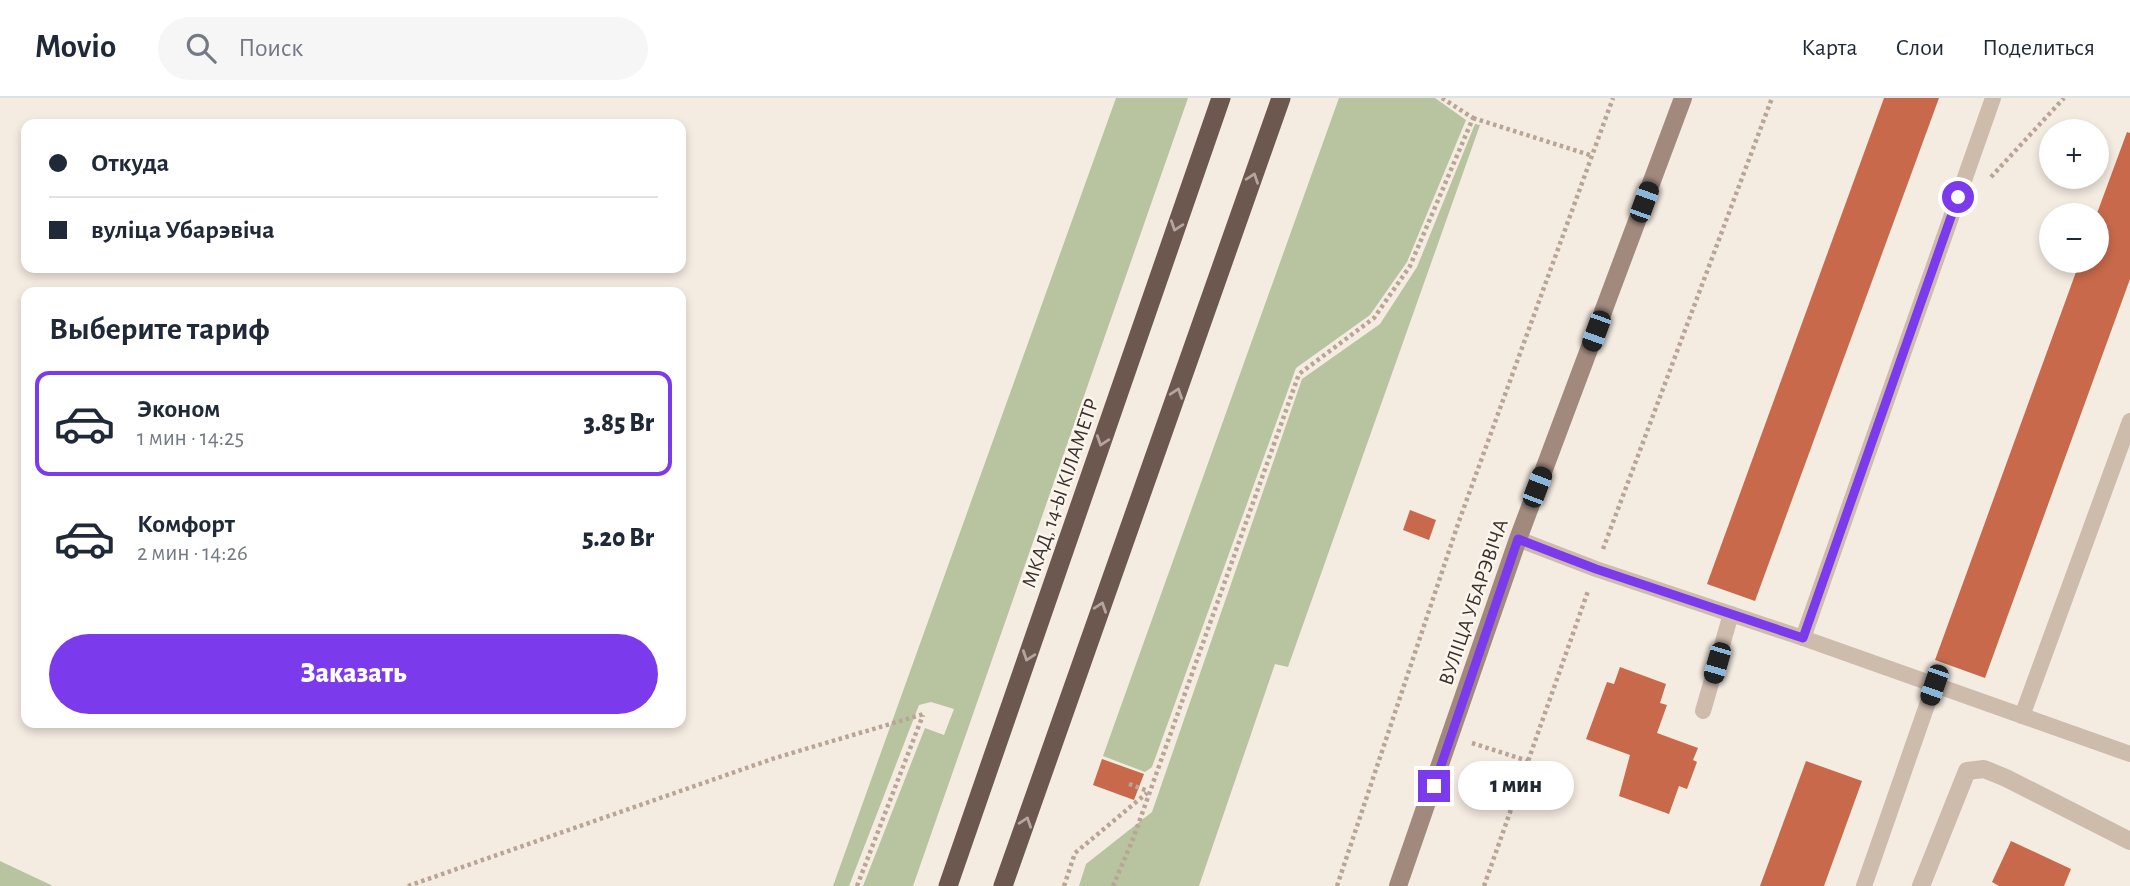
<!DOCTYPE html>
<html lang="ru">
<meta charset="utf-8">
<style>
:root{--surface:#fff;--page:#f6f6f7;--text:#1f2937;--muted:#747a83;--line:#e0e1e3;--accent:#7c3aed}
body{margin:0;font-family:"Alegreya Sans",sans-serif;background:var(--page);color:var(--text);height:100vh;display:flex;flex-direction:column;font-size:26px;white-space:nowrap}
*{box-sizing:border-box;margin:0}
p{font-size:23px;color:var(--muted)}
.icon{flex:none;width:38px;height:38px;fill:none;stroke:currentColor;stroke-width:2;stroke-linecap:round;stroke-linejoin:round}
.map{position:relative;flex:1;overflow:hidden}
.sheet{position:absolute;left:21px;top:189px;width:665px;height:441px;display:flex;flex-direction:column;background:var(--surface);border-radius:14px;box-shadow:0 4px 10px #0003}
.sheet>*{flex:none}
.banner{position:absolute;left:21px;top:21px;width:665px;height:154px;border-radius:14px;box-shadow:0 4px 10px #0003;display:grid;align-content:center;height:154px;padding:0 28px;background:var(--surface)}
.buttons{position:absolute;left:2039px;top:21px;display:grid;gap:14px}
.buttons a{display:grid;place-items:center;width:70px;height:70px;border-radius:50%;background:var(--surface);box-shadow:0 4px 10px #0003;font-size:35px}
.end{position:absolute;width:32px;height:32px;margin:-16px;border:9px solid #7c3aed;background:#fff;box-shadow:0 0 0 4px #fff}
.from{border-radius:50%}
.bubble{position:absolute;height:49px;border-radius:24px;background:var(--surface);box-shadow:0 4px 10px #0003;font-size:23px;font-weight:800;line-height:49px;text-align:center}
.car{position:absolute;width:21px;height:42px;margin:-21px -10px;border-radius:9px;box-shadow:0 0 5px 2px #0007;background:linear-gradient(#222 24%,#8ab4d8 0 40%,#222 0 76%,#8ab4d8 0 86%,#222 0)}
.banner b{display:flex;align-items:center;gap:24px;height:66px;font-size:26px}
.banner b+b{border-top:2px solid var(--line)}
.banner i{width:18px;height:18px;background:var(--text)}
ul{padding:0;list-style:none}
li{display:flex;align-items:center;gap:21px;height:105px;margin:0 14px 10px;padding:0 14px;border:4px solid transparent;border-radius:14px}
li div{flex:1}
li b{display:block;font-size:26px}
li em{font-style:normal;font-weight:800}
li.on{border-color:var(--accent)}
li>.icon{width:63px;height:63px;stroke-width:1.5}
h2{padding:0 28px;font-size:32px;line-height:84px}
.primary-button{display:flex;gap:14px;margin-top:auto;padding:14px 28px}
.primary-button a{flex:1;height:80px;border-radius:42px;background:var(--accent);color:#fff;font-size:28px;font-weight:800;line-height:80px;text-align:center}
header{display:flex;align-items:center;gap:42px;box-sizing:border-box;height:98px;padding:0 35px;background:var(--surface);border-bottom:2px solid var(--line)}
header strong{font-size:33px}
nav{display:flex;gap:38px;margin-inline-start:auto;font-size:24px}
.search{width:490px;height:63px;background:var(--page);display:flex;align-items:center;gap:18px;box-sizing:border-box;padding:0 24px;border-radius:38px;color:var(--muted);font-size:26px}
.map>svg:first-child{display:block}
.green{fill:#b8c4a0}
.building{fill:#c8694b}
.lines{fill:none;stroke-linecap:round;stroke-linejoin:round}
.path{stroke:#b9a596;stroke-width:4.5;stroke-dasharray:3.5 3.5;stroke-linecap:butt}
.service{stroke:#cdbbac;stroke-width:16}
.minor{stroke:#cdbbac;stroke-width:18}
.secondary{stroke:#a18a7d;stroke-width:18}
.trunk{stroke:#6c584f;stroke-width:19}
.oneway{stroke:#b4a69e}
.route{stroke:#7c3aed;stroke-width:9}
.labels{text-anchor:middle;stroke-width:5;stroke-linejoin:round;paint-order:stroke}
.street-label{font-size:21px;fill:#3b302b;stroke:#fbf5ee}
</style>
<header>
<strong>Movio</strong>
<div class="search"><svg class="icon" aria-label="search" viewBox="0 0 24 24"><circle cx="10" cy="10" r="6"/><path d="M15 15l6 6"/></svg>Поиск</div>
<nav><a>Карта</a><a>Слои</a><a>Поделиться</a></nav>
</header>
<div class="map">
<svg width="2130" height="788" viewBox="0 0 2130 788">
<rect width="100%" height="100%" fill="#f4ebe1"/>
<g class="green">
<polygon points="1116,0 1188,0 913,788 863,788 925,630 944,637 954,611 931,604 919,607 849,788 833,788"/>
<polygon points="1339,0 1435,0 1466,22 1407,164 1370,217 1296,270 1152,669 1145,674 1103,658"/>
<polygon points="1475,26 1480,27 1288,569 1275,566 1199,788 1079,788 1086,766 1152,714 1302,281 1380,226 1417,169"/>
<polygon points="0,763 53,788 0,788"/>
</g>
<g class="building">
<polygon points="1884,0 1939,0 1755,503 1707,486"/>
<polygon points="2127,34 2130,35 2130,181 1985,580 1935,562 2080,163 2096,163 2096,118"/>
<polygon points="1410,412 1436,422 1429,442 1403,432"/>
<polygon points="1620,569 1666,586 1660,605 1667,607 1657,635 1698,650 1693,662 1697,664 1687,691 1679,688 1669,716 1619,698 1630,657 1586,641 1607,584 1614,586"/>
<polygon points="1102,661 1144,676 1134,702 1093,687"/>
<polygon points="1806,663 1862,683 1824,788 1760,788"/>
<polygon points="2011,743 2071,771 2064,788 1999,788 1992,784"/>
</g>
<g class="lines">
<g class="path">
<polyline points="1473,20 1593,58"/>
<polyline points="1991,79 2064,0"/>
<polyline points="1603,451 1772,0"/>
<polyline points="1472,645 1528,663"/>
<polyline points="1129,686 1148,693"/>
<polyline points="408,788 775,660 924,616"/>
<polyline points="857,788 923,617"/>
<polyline points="1064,788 1075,755 1147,695"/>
<polyline points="1113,788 1133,741 1299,276 1374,220 1410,168 1473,20 1442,0"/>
<polyline points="1337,788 1459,423 1613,0"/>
<polyline points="1484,788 1588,493"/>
</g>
<g class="service">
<polyline points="1518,441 1596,471 1803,540 2130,656"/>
<polyline points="1803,540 1993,0"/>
<polyline points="1703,613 1731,516"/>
<polyline points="2022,618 2130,323"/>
<polyline points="1864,788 1934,587"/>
</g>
<polyline class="minor" points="1921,788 1967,673 1984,671 2006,680 2130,743"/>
<polyline class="secondary" points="1398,788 1518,441 1683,0"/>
<g class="trunk">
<polyline points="948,788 1221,0"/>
<polyline points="1003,788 1281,0"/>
</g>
</g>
<defs><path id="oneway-chevron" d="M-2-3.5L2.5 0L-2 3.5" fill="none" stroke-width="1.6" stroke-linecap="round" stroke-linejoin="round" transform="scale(1.75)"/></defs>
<g class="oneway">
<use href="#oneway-chevron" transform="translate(1253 80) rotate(-71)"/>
<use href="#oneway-chevron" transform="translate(1176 128) rotate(109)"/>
<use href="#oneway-chevron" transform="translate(1177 295) rotate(-71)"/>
<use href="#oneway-chevron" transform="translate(1102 343) rotate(109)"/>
<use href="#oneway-chevron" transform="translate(1101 509) rotate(-71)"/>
<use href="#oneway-chevron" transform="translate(1028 558) rotate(109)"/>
<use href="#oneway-chevron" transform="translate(1026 724) rotate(-71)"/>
</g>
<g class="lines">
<polyline class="route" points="1434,688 1518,441 1596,471 1803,540 1958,99"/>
</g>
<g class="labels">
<g class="street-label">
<text transform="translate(1060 395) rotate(-71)" y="7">МКАД, 14-Ы КІЛАМЕТР</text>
<text transform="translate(1473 504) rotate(-71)" y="7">ВУЛІЦА УБАРЭВІЧА</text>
</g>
</g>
</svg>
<div class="buttons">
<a>+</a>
<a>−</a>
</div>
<i class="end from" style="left:1958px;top:99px"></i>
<i class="end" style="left:1434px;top:688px"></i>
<div class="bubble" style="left:1458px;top:663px;width:116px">1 мин</div>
<i class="car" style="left:1644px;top:104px;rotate:20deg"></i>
<i class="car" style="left:1596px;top:233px;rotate:200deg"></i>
<i class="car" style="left:1537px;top:389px;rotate:21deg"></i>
<i class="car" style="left:1717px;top:565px;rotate:196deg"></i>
<i class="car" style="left:1934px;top:587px;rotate:199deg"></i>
<div class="banner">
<b><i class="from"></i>Откуда</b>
<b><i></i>вуліца Убарэвіча</b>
</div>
<section class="sheet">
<h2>Выберите тариф</h2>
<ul>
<li class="on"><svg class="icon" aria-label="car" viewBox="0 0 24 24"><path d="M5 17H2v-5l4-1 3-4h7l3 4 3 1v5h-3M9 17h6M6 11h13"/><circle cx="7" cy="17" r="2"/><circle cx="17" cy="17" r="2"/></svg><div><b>Эконом</b><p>1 мин · 14:25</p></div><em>3.85 Br</em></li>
<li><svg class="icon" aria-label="car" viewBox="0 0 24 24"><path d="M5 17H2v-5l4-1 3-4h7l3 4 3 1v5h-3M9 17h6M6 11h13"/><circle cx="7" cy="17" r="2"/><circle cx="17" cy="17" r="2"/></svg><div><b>Комфорт</b><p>2 мин · 14:26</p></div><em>5.20 Br</em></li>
</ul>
<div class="primary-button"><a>Заказать</a></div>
</section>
</div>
